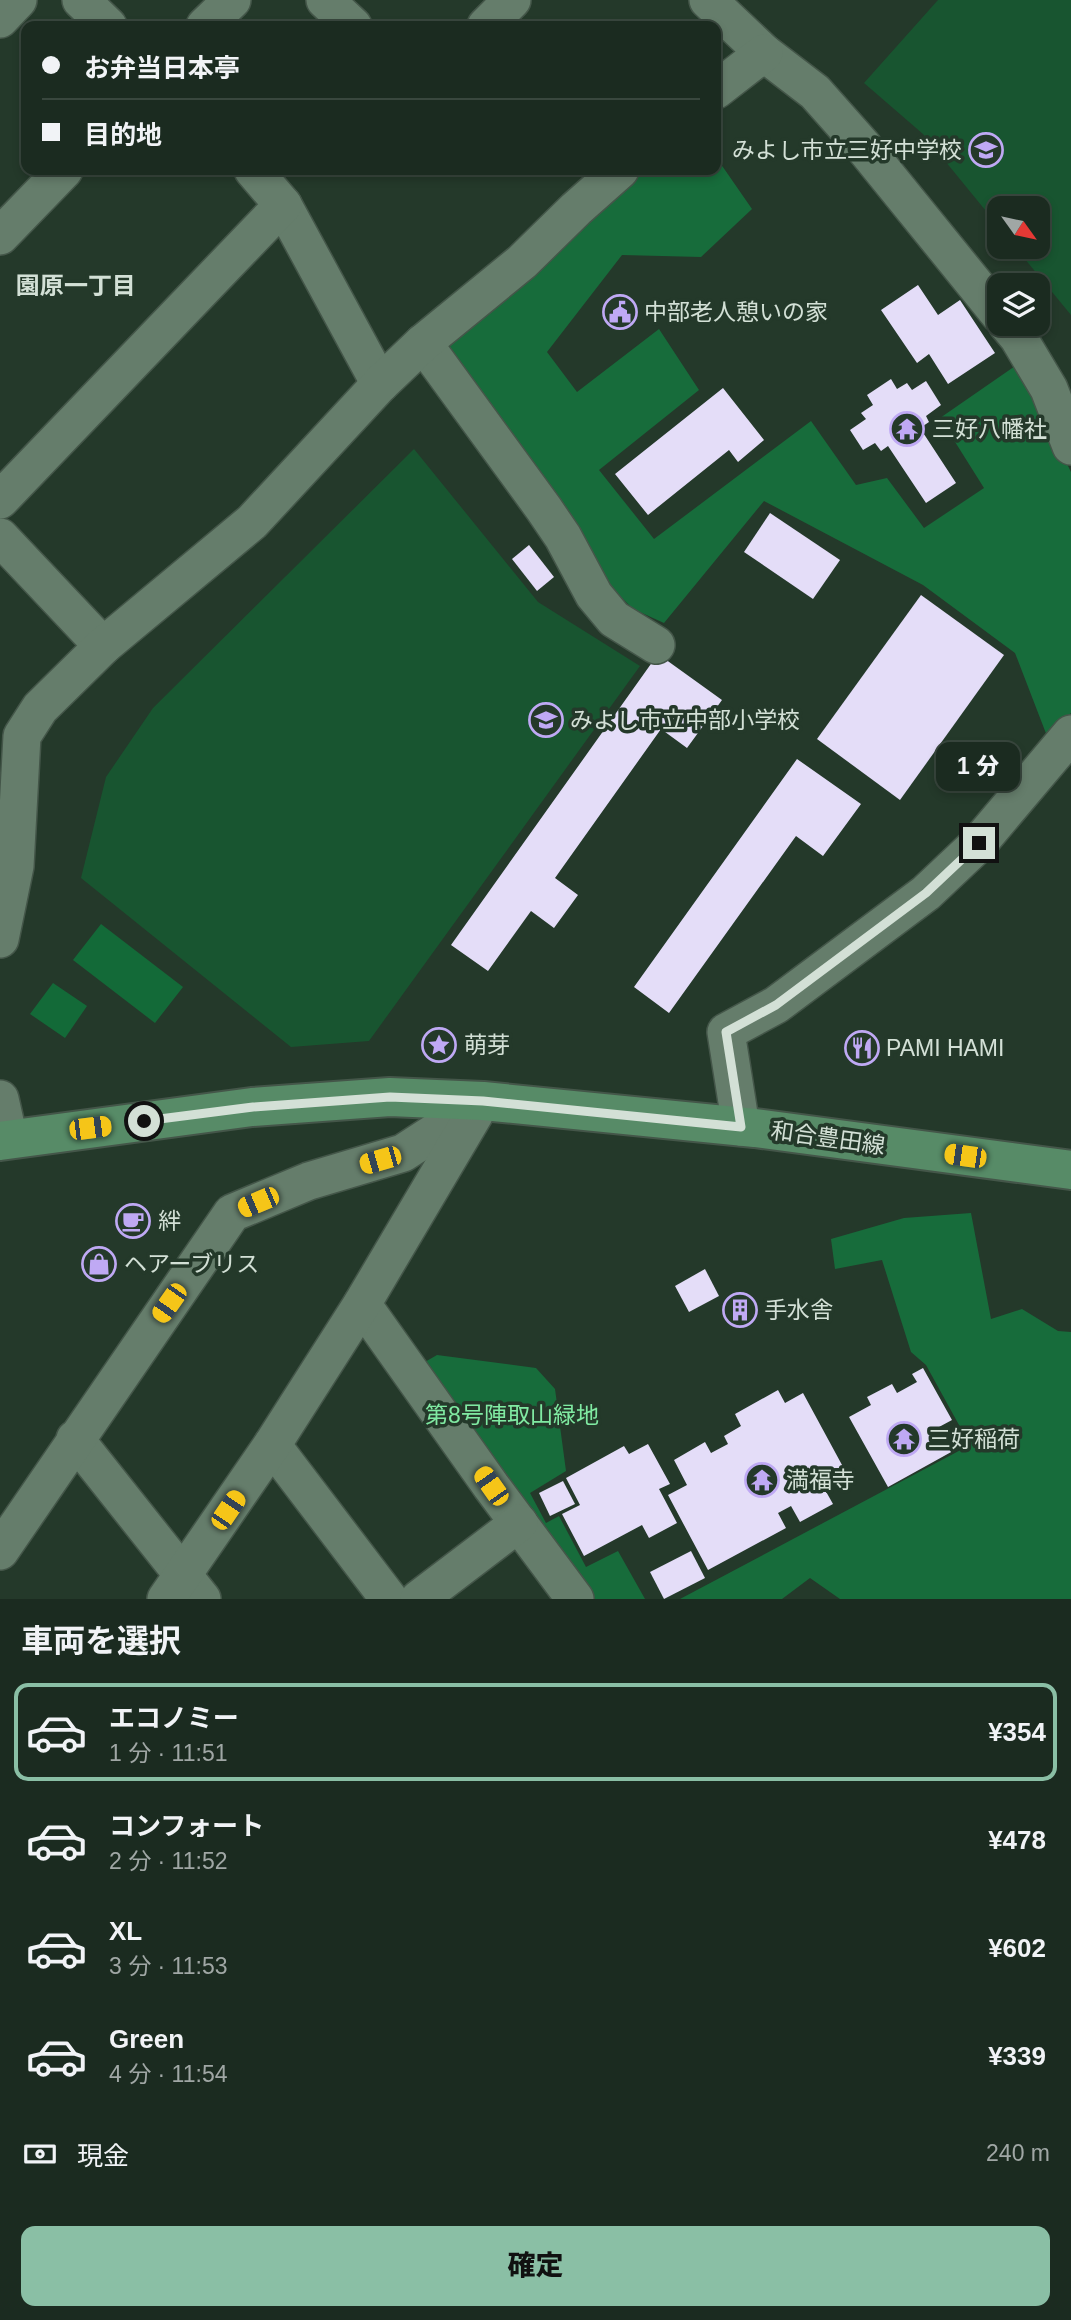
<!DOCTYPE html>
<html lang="ja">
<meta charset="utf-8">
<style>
:root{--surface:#1b2b20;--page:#243329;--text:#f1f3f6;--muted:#a0a7a5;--line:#39473e;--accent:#8abfa5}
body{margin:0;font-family:Helvetica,"Noto Sans JP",sans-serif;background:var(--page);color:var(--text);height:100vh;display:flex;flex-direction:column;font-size:26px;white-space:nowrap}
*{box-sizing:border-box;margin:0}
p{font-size:23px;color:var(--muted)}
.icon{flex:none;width:38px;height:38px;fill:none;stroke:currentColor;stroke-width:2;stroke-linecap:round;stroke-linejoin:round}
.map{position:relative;height:1599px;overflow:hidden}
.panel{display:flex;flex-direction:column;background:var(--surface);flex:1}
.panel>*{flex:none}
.banner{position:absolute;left:21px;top:21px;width:700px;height:154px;border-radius:14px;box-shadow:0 4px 10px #0003,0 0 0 2px var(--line);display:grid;align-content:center;height:154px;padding:0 21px;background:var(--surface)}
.needle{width:46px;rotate:123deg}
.controls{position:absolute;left:987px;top:196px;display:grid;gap:14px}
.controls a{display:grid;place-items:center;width:63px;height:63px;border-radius:14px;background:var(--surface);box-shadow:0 4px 10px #0003,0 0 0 2px var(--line);font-size:35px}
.end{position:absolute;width:32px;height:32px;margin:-16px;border:9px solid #d3e0d6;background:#111;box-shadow:0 0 0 4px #111}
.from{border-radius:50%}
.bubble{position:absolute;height:49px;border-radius:14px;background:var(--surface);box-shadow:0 4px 10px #0003,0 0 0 2px var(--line);font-size:23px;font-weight:800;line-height:49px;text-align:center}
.car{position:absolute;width:21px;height:42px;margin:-21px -10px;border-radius:9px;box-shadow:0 0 5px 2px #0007;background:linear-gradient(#f5c518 24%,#345 0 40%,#f5c518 0 76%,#345 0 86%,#f5c518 0)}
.banner b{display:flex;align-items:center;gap:24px;height:66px;font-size:26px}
.banner b+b{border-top:2px solid var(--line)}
.banner i{width:18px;height:18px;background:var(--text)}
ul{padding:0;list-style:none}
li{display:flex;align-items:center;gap:21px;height:98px;margin:0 14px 10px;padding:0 7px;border:4px solid transparent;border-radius:14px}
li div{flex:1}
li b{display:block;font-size:26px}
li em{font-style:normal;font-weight:800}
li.selected{border-color:var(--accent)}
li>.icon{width:63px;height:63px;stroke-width:1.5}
h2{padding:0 21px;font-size:32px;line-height:84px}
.pay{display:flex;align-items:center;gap:18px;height:77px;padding:0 21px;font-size:26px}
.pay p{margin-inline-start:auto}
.button{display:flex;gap:14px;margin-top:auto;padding:14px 21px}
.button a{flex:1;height:80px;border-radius:14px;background:var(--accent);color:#111;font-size:28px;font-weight:800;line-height:80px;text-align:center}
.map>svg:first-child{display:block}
.green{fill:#185530}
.forest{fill:#176c3b}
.water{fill:#136a38}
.building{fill:#e4ddf8}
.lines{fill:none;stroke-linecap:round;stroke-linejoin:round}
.minor-casing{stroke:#445649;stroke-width:40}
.major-casing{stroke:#445649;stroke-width:42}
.minor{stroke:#657d6b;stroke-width:37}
.major{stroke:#578b67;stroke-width:38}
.route{stroke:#d3e0d6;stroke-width:9}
.labels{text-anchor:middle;stroke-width:7;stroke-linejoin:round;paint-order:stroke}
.poi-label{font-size:23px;fill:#d3e0d6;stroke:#24392a;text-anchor:start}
.street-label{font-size:23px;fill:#d3e0d6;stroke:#24392a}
.park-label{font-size:23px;fill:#80eaa2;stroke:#24392a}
.neighbourhood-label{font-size:24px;font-weight:bold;fill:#d3e0d6;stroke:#24392a}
</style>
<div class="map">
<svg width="1071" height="1599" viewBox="0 0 1071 1599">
<rect width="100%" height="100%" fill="#24392a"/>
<g class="green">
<polygon points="938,0 1071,0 1071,315 1015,247 1038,247 1038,208 999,208 999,227 923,134 864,83"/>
<polygon points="414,449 538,602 640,666 369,1041 291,1047 81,878 106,777 153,708"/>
</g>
<g class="forest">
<polygon points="716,157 752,209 701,257 622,255 547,352 577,392 659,329 699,390 599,470 654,539 811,421 856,485 887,478 924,528 984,488 940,418 1018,364 1071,472 1071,713 1047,736 1015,653 923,585 764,501 664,623 633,609 608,584 584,536 446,348 530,278 645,170 716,170"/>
<polygon points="971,1213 991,1319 1022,1309 1058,1331 1071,1332 1071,1599 840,1599 810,1578 782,1599 680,1599 970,1445 926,1365 911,1352 882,1260 835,1269 831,1239 904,1218"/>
<polygon points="437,1355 536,1368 555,1389 566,1471 530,1493 546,1523 559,1516 586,1567 618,1551 645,1599 588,1599 418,1366"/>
</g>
<g class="water">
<polygon points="101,924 183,987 155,1023 73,960"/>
<polygon points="53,983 87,1006 65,1038 30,1014"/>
</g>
<g class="building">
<polygon points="918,285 938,315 960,300 995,353 948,384 929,354 917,363 881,310"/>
<polygon points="891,379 897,389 907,383 912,390 926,381 941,405 926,416 929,422 920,428 956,483 926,503 888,446 881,451 875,443 863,450 850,430 866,419 861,413 873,405 867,395"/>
<polygon points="723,388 764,440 738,462 729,450 648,515 615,474"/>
<polygon points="770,513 840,560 813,599 744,552"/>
<polygon points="529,545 554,577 537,591 512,559"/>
<polygon points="921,595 1004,655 900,800 817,739"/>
<polygon points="658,654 722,700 687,748 661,729 555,878 578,895 554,928 531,911 488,971 451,945"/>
<polygon points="797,759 861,804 823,856 796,836 669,1013 634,987"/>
<polygon points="705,1269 719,1296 689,1312 675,1286"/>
<polygon points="741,1294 754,1314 737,1325 725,1305"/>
<polygon points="923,1368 952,1420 939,1427 953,1451 888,1487 849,1417 871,1405 867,1397 892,1384 897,1393 917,1382 912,1374"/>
<polygon points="778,1390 785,1403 803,1393 848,1476 824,1488 833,1504 800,1522 791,1506 778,1513 786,1528 708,1570 668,1495 687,1485 674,1460 705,1442 711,1453 728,1444 724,1436 741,1426 735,1414"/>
<polygon points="648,1444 670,1484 659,1489 677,1523 649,1538 642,1525 584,1556 562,1514 580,1505 566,1478 624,1446 629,1454"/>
<polygon points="563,1481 575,1504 550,1516 539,1493"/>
<polygon points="691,1551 705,1578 664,1599 650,1572"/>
</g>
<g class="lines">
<g class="minor-casing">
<g id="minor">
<polyline points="81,0 108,26"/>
<polyline points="325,0 353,26"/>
<polyline points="708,0 764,53 815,92 862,145 999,314"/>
<polyline points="0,19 18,0"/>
<polyline points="205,26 232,0"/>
<polyline points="486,26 512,0"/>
<polyline points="716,90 764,53"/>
<polyline points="283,205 380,384"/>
<polyline points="0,236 64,170"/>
<polyline points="1007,324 1018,337 1049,389 1071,446"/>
<polyline points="423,343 544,509 563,537 594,595 614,619 656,645"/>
<polyline points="0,500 283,205 253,170"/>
<polyline points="0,537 103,646"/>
<polyline points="0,939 15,866 22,736 40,708 103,646 252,522 380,384 423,343 522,262 576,209 620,170"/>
<polyline points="0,1099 9,1139"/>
<polyline points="741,1127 726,1032 776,1005 926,893 979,843 1071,734"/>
<polyline points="362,1304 491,1486 575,1599"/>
<polyline points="75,1439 202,1599"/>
<polyline points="272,1445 389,1599"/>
<polyline points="0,1551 232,1213 309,1181 403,1153 483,1101"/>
<polyline points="166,1599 272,1445 362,1304 475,1113"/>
<polyline points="419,1599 519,1523"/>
</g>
</g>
<g class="major-casing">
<polyline id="major" points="0,1141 252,1107 390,1097 483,1101 755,1128 1071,1170"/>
</g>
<use href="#minor" class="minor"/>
<use href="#major" class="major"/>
</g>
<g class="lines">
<polyline class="route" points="144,1121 253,1107 390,1097 483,1101 741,1127 726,1032 776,1005 926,893 979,843"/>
</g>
<defs>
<g id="school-ring" transform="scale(1.75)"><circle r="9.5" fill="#24392a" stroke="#bfa9f4" stroke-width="1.5"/><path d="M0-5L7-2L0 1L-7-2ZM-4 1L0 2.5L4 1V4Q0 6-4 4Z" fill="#bfa9f4"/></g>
<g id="civic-ring" transform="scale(1.75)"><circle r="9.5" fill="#24392a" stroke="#bfa9f4" stroke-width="1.5"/><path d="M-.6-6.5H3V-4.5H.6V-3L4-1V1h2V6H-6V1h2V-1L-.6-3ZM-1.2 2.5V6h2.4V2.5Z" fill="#bfa9f4"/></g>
<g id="temple-ring" transform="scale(1.75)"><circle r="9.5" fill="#24392a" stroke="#bfa9f4" stroke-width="1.5"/><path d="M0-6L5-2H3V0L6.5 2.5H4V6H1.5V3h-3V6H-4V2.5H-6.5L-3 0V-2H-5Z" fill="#bfa9f4"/></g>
<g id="sight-ring" transform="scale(1.75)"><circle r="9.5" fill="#24392a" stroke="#bfa9f4" stroke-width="1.5"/><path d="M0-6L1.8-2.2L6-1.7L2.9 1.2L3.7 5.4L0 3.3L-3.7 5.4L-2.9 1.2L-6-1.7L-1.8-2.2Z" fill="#bfa9f4"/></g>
<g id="restaurant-ring" transform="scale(1.75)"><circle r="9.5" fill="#24392a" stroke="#bfa9f4" stroke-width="1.5"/><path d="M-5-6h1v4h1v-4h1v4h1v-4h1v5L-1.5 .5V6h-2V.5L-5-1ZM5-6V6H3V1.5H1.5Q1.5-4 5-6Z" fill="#bfa9f4"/></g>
<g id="cafe-ring" transform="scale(1.75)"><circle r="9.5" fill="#24392a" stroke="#bfa9f4" stroke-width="1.5"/><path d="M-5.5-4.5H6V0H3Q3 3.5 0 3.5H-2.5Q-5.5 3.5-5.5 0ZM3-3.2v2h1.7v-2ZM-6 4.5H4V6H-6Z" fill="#bfa9f4"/></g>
<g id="shop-ring" transform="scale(1.75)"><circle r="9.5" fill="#24392a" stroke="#bfa9f4" stroke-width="1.5"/><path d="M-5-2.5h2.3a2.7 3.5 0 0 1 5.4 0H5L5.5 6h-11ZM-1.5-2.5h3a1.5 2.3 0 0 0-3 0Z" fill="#bfa9f4"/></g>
<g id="building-ring" transform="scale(1.75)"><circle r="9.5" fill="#24392a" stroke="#bfa9f4" stroke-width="1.5"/><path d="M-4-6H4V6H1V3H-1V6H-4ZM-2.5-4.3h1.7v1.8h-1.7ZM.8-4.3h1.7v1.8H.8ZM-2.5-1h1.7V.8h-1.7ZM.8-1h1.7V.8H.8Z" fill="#bfa9f4"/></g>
</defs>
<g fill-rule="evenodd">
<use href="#school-ring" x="986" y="150"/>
<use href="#civic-ring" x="620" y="312"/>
<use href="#temple-ring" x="907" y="429"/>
<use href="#school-ring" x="546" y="720"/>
<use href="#sight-ring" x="439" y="1045"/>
<use href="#restaurant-ring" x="862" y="1048"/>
<use href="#cafe-ring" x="133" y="1221"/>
<use href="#shop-ring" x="99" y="1264"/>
<use href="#building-ring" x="740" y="1310"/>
<use href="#temple-ring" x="904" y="1439"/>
<use href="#temple-ring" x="762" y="1480"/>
</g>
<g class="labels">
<g class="poi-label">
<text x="962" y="158" text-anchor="end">みよし市立三好中学校</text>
<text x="644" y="320">中部老人憩いの家</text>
<text x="932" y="437">三好八幡社</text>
<text x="570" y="728">みよし市立中部小学校</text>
<text x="464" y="1053">萌芽</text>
<text x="886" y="1056">PAMI HAMI</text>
<text x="158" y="1229">絆</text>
<text x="124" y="1272">ヘアーブリス</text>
<text x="764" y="1318">手水舎</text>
<text x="928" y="1447">三好稲荷</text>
<text x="786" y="1488">満福寺</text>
</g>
<g class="street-label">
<text transform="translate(828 1138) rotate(8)" y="8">和合豊田線</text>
</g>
<g class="park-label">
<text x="512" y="1423">第8号陣取山緑地</text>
</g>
<g class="neighbourhood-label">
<text x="76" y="294">園原一丁目</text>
</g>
</g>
</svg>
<div class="controls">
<a><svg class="needle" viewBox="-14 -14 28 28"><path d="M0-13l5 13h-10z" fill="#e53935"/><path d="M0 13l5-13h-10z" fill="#a0a7a5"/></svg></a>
<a><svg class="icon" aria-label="layers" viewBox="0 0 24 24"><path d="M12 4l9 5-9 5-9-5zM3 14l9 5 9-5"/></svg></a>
</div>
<i class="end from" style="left:144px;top:1121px"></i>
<i class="end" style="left:979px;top:843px"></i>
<div class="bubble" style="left:936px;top:742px;width:84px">1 分</div>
<i class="car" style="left:90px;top:1128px;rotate:83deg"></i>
<i class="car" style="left:965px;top:1156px;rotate:278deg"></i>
<i class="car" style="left:380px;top:1160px;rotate:254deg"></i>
<i class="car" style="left:258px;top:1202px;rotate:247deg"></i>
<i class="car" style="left:169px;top:1303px;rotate:215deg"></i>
<i class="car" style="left:491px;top:1486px;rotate:325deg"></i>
<i class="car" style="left:228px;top:1510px;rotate:34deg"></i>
<div class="banner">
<b><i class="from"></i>お弁当日本亭</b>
<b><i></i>目的地</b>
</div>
</div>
<section class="panel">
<h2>車両を選択</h2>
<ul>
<li class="selected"><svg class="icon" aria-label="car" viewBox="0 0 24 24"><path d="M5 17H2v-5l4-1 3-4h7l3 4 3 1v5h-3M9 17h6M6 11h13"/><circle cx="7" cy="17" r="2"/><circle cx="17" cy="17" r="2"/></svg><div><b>エコノミー</b><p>1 分 · 11:51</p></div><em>¥354</em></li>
<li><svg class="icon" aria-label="car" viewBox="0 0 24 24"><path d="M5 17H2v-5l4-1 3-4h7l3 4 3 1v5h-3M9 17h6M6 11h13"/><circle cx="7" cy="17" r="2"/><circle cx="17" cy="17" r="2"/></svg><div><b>コンフォート</b><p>2 分 · 11:52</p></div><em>¥478</em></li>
<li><svg class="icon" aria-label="car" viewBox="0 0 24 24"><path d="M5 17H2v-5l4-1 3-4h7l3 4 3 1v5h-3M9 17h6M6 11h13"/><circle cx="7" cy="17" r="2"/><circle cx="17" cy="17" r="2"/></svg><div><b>XL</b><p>3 分 · 11:53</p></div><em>¥602</em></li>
<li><svg class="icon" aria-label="car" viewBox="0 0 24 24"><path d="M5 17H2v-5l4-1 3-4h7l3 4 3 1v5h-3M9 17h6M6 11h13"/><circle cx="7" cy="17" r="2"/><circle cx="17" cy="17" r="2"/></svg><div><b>Green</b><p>4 分 · 11:54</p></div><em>¥339</em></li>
</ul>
<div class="pay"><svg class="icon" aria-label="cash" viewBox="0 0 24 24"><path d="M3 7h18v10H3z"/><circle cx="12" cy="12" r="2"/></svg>現金<p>240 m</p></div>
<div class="button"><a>確定</a></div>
</section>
